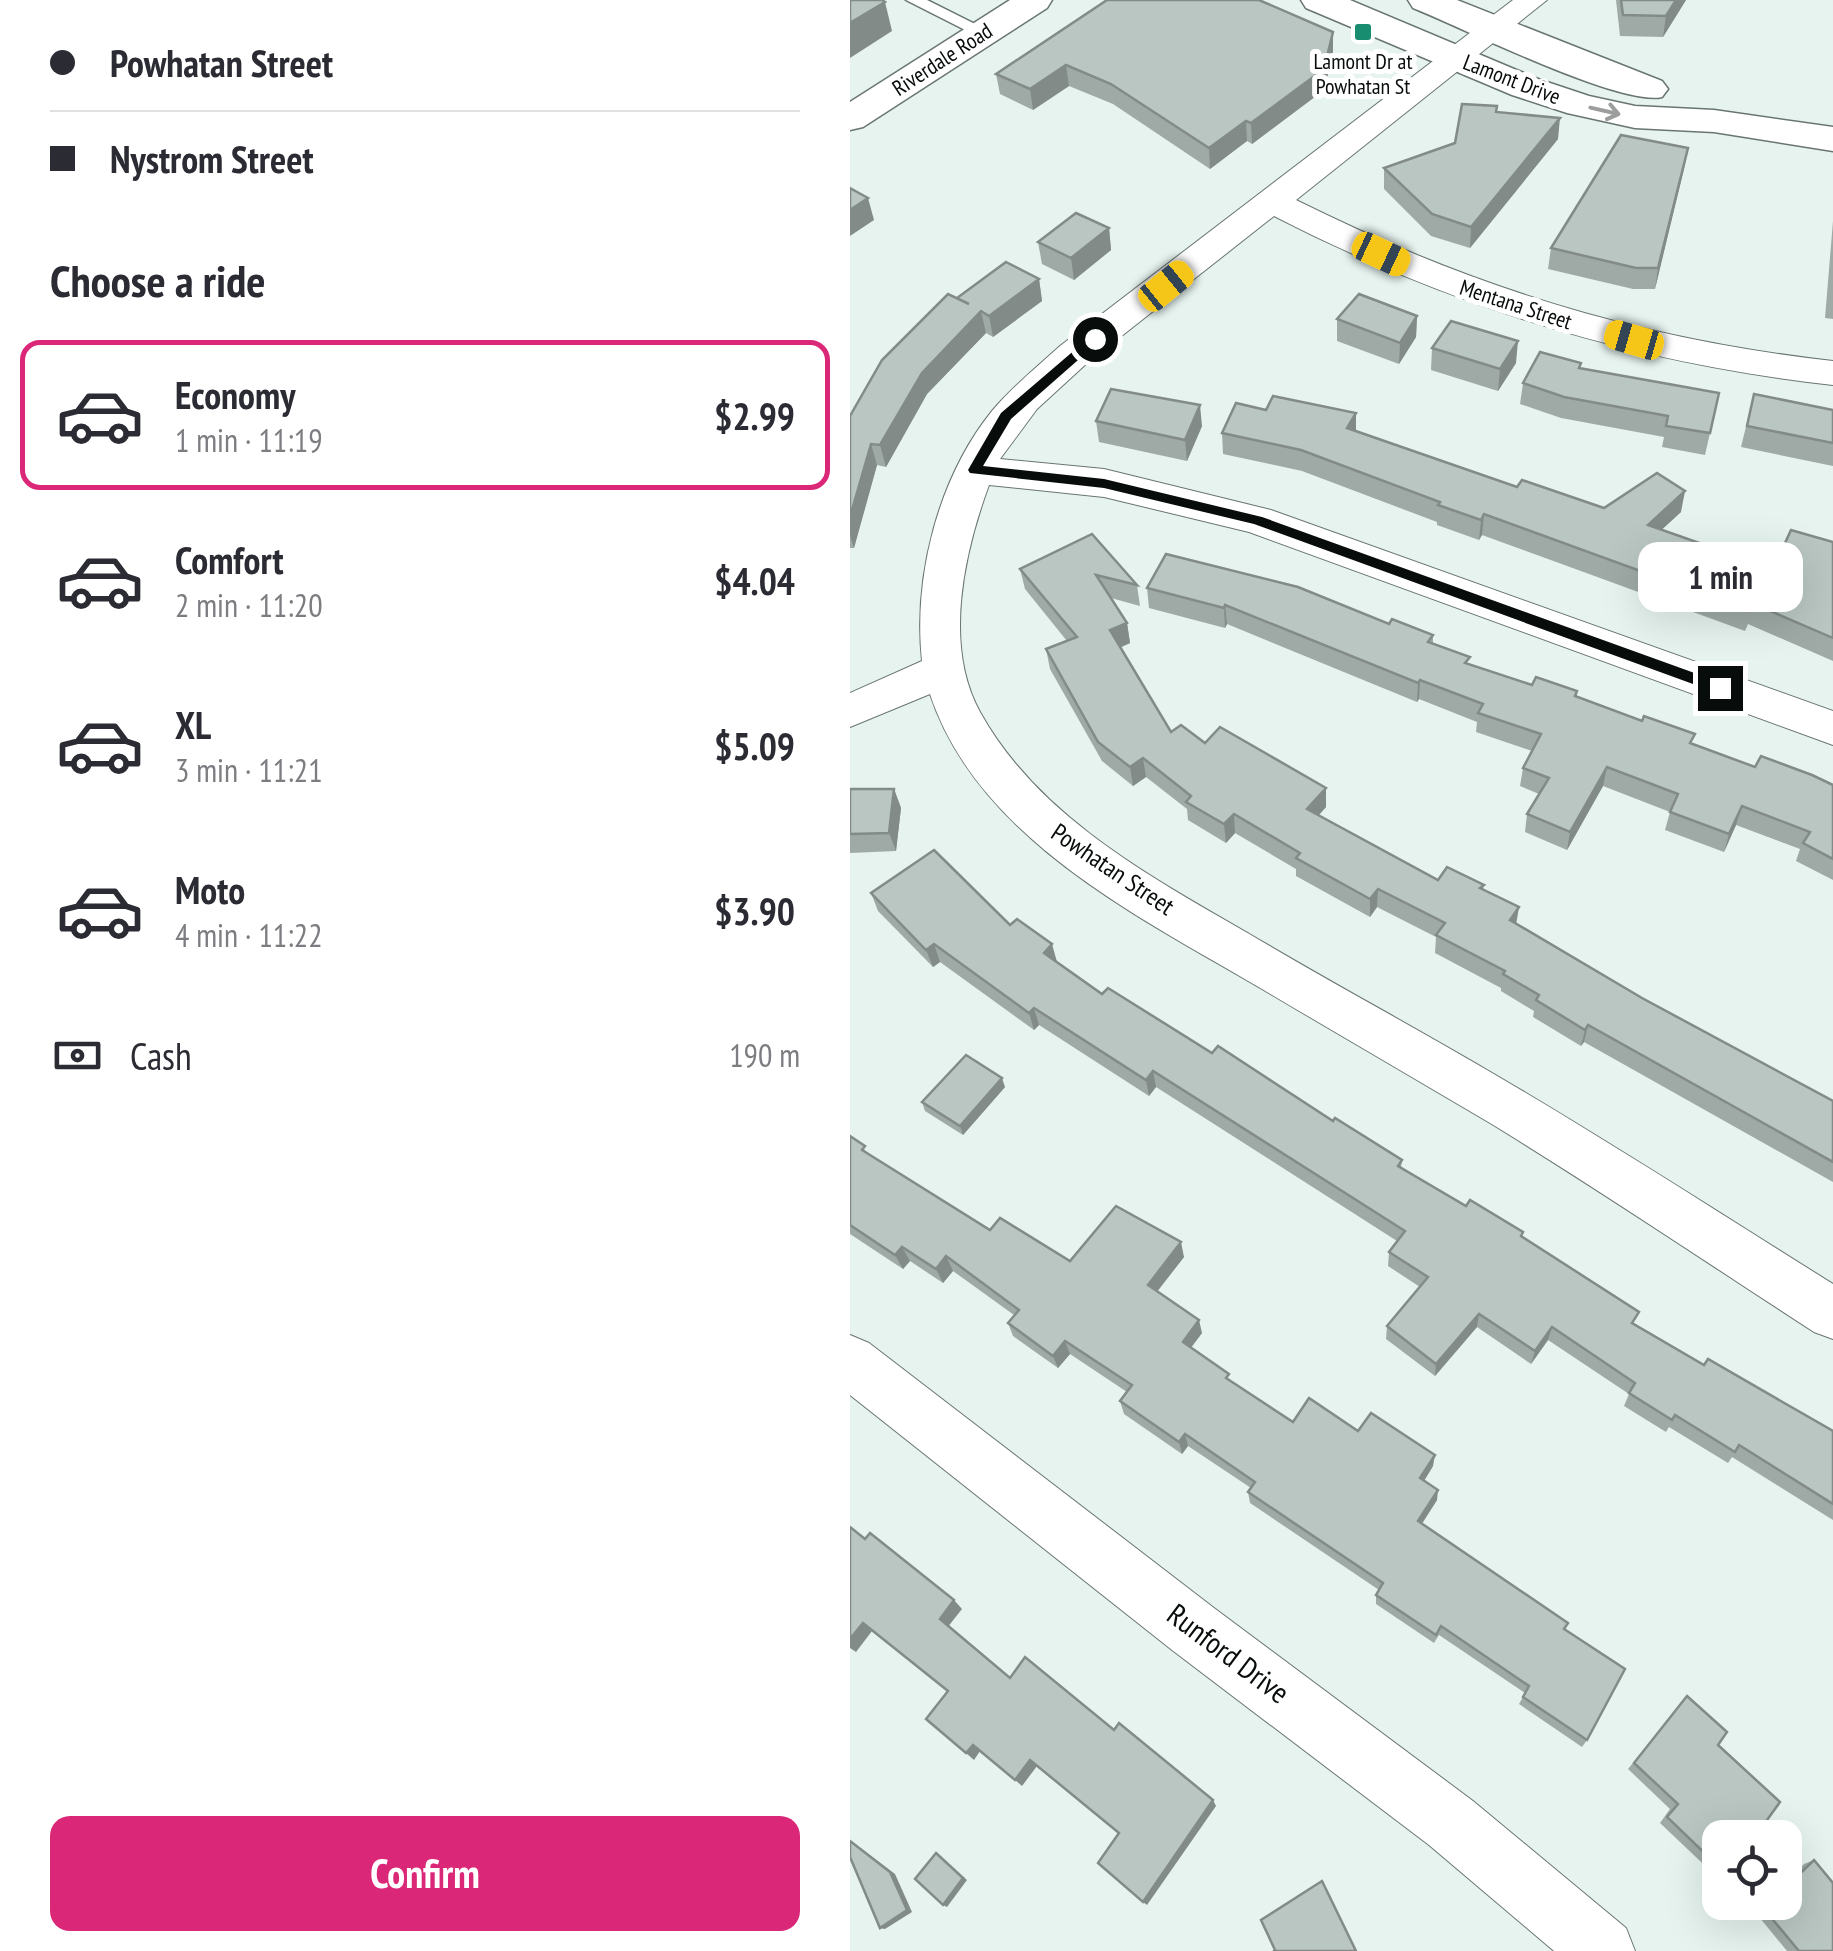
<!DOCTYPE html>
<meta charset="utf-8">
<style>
:root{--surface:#fff;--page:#f2f2f3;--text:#2b2b33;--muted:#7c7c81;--line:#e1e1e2;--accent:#db2777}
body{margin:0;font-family:"PT Sans Narrow",sans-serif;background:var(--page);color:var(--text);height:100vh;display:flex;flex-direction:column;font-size:38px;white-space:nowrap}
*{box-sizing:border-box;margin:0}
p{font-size:32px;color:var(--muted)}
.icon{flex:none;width:55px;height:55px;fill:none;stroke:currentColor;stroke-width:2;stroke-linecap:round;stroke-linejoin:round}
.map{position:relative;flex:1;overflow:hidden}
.drawer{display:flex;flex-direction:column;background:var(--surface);width:850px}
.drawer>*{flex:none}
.banner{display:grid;align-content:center;height:220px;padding:0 50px;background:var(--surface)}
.fabs{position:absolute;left:852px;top:1820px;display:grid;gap:20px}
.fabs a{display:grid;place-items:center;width:100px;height:100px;border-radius:20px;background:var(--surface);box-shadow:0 10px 40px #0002;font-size:50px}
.end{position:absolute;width:45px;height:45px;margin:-22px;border:12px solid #080c0b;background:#fff;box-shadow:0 0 0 5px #fff}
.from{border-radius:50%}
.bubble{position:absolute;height:70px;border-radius:20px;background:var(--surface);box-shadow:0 10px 40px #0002;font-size:32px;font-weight:600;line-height:70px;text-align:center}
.car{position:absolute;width:30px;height:60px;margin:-30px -15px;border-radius:12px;box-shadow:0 0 8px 2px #0007;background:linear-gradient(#f5c518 24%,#345 0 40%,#f5c518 0 76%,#345 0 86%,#f5c518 0)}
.banner b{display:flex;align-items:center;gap:35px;height:95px;font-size:38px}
.banner b+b{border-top:2px solid var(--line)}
.banner i{width:25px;height:25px;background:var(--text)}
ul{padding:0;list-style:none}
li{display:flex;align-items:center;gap:30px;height:150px;margin:0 20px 15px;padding:0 30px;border:5px solid transparent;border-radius:20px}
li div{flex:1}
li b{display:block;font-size:38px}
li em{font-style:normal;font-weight:600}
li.on{border-color:var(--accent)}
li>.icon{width:90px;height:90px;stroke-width:1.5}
h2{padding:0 50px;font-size:45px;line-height:120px}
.pay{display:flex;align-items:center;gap:25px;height:110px;padding:0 50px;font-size:38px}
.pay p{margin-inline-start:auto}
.button{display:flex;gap:20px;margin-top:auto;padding:20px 50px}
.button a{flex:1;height:115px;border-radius:20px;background:var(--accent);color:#fff;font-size:40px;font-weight:600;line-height:115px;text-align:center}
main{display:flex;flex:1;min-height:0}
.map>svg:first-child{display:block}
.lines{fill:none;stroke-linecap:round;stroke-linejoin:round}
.service-casing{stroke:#697570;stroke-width:3}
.minor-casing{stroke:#697570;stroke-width:2}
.tertiary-casing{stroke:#697570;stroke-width:3}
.secondary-casing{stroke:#697570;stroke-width:3}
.service{fill:#fff;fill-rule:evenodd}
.minor{fill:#fff;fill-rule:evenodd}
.tertiary{fill:#fff;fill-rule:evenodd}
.secondary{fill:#fff;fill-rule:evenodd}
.wall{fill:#9faaa6}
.shaded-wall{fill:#828b87}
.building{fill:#b9c6c1;stroke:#828b87;stroke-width:2.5}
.oneway{stroke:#9c9e9d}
.route{fill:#080c0b}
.poi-dot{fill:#188d70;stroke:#fff;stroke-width:4}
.labels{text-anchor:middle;stroke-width:10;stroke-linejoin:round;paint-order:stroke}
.far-street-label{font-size:22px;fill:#080c0b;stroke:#fff}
.far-poi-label{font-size:22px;fill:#080c0b;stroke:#fff}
.street-label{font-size:25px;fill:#080c0b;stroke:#fff}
.near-street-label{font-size:30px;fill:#080c0b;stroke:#fff}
</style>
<main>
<section class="drawer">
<div class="banner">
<b><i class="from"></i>Powhatan Street</b>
<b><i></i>Nystrom Street</b>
</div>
<h2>Choose a ride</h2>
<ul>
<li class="on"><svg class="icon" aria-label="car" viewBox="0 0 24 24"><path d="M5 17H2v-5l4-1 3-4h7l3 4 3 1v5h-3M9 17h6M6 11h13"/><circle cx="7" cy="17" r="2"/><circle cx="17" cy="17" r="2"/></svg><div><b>Economy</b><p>1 min · 11:19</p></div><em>$2.99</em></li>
<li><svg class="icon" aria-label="car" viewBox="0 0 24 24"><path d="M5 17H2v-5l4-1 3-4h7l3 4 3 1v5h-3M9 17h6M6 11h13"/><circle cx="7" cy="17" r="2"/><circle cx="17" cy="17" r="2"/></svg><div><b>Comfort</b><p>2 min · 11:20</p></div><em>$4.04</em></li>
<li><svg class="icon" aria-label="car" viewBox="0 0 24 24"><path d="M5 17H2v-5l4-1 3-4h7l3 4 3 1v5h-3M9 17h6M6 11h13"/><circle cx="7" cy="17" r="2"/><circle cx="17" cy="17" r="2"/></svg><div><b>XL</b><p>3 min · 11:21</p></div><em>$5.09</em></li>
<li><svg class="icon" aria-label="car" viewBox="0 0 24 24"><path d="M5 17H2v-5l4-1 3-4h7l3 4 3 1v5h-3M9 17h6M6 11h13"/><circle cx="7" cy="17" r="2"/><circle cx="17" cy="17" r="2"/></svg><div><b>Moto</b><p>4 min · 11:22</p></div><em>$3.90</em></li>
</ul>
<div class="pay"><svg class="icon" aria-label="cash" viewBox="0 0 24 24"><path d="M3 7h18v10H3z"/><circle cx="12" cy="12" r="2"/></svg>Cash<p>190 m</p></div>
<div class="button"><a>Confirm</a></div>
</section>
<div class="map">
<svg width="983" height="1951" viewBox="0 0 983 1951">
<rect width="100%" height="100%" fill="#e6f3ee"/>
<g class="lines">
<g class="service-casing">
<polygon id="service" points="56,0 77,0 141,32 127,36"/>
</g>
<g class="minor-casing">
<g id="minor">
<path d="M663,0H697L446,200C621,287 788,339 983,361V385C785,363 601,307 424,216L236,364L187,409L150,459L254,469L421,510L983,711V745L399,532L254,497L139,485C114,553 93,645 130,712C188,817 301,877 401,935C479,981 558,1024 637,1070C754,1138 868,1212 983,1284V1339L964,1332C856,1262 750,1190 640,1123C564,1078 488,1034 412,989C290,917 128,839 80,694L0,727V693L72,661C63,577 88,478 142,411C162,387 187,367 210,346Z"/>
<polygon points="0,1335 19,1343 364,1608 623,1801 776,1928 785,1951 704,1951 579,1845 322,1650 0,1395"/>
</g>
</g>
<g class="tertiary-casing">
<g id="tertiary">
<polygon points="451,0 500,0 688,79 739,96 785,106 864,110 983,127 983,151 864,132 785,128 717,113 662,95 456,8"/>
<path d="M558,0H607L812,81L818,89L812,97C771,107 611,27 563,8Z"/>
</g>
</g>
<g class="secondary-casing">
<polygon id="secondary" points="160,0 202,0 197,8 13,127 0,130 0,102"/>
</g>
<use href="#service" class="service"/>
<use href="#minor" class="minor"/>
<use href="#tertiary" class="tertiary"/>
<use href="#secondary" class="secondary"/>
</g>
<g class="wall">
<polygon points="766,0 836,0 813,37 770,36"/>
<polygon points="483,32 483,53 474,90 402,144 397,141 360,169 263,104 219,86 183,110 150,94 146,74"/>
<polygon points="646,112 708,139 620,248 581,236 534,189 534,168 605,143"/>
<polygon points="838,148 805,289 783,289 698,269 701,248"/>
<polygon points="983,221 983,319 975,318"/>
<polygon points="259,228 261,250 224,280 192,264 188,242"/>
<polygon points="189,279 192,301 143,337 136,333 77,394 36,467 27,465 4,548 0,548 0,416 107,298"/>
<polygon points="567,316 566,337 549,364 487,341 487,319"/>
<polygon points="582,348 666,363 648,391 581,370"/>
<polygon points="730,368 869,393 855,455 812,447 814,437 711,418 670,404 673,383"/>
<polygon points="904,394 983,410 983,466 891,447"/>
<polygon points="506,413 506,431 667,487 754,508 831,512 811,530 923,569 983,542 983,661 898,624 895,631 632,535 629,540 587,525 587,522 452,471 373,454 372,433"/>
<polygon points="246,421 352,426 337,461 249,442"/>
<polygon points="242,534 287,585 290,606 261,598 277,623 280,643 270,648 321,732 355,743 476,807 469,815 588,880 634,885 633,890 666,924 792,998 983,1101 983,1182 734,1042 731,1046 683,1017 684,1011 651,991 651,988 585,953 586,937 527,907 520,917 446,876 446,869 385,833 376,843 338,820 337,809 296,777 283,786 252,761 200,669 196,649 217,641 175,589 170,569"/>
<polygon points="297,588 539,624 583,635 583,643 619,664 682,685 726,697 842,744 905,767 983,785 983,880 946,861 950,849 886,825 874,852 815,830 820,812 753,786 717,850 675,832 677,814 689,794 670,786 673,768 682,751 626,732 627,722 569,699 567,702 377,624 375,628 299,608"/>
<polygon points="0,789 44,789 51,808 46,851 0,853"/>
<polygon points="21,893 160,925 207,962 252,994 362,1053 552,1160 551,1168 616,1206 673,1232 672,1236 785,1324 854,1365 983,1431 983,1520 882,1457 878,1463 819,1427 816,1432 774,1406 779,1394 698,1340 681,1364 627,1327 585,1376 536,1339 537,1326 570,1287 538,1266 539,1252 547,1241 306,1087 299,1096 189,1025 184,1030 90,962 83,967 28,911"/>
<polygon points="155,1087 113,1135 75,1111 72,1102"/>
<polygon points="0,1136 19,1154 140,1230 220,1261 334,1257 307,1292 352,1333 341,1348 380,1381 443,1422 508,1431 583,1466 574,1481 587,1500 572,1524 714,1629 737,1740 732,1747 669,1704 675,1693 589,1635 584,1643 526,1604 526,1595 529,1590 400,1503 398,1492 401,1488 338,1446 332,1454 274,1414 270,1401 277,1392 220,1354 208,1368 163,1336 158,1323 164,1315 103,1271 93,1283 60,1261 53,1269 0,1234"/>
<polygon points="837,1696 868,1745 870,1838 869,1879 810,1823 820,1809 778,1769"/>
<polygon points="964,1860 983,1951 937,1951 905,1912 915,1902 935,1902 935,1883 954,1864"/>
</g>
<g class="shaded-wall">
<polygon points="826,0 836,0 813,37 816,16"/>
<polygon points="35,2 42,31 0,58 0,23"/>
<polygon points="483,32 483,53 474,90 402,144 401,123"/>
<polygon points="216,65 219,86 183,110 180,89"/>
<polygon points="710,118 708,139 620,248 621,227"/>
<polygon points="396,121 397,141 360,169 359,148"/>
<polygon points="838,148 834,169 805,289 808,268"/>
<polygon points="18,198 24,220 0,236 0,210"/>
<polygon points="259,228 261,250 224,280 221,258"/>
<polygon points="189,279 192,301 143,337 139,316"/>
<polygon points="131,311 136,333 77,394 36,467 30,445 72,373"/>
<polygon points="567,316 566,337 549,364 550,343"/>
<polygon points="668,341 666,363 648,391 650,369"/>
<polygon points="350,405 352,426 337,461 335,440"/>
<polygon points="506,413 506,434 497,428"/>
<polygon points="21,444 27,465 4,548 0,536 0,517"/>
<polygon points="835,491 831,512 794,546 798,525"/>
<polygon points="634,514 632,535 629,540 631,520"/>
<polygon points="375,605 377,624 375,628 374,608"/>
<polygon points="277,623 280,643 263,650 260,630"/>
<polygon points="570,680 569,699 567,702 568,683"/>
<polygon points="293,758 296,777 283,786 280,767"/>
<polygon points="757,767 753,786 717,850 720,832"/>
<polygon points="476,788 476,807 458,827 457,809"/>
<polygon points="44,789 51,808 46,851 39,833"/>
<polygon points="892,806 886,825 874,852 879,834"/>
<polygon points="384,814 385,833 376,843 374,824"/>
<polygon points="528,889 527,907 520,917 520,899"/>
<polygon points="669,907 666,925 660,920"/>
<polygon points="84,944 90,962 83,967 76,950"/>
<polygon points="202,944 207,962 194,953"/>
<polygon points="184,1008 189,1025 184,1030 179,1013"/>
<polygon points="738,1025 734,1042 731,1046 735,1030"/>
<polygon points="303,1071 306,1087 299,1096 296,1080"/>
<polygon points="152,1078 155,1087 113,1135 110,1126"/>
<polygon points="331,1242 334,1257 301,1299 298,1285"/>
<polygon points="52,1247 60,1261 53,1269 45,1255"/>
<polygon points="96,1256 103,1271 93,1283 86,1269"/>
<polygon points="629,1314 627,1327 585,1376 586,1364"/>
<polygon points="349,1320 352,1333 335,1355 333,1342"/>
<polygon points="702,1327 698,1340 681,1364 685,1351"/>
<polygon points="215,1341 220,1354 208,1368 203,1356"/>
<polygon points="335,1434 338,1446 332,1454 329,1442"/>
<polygon points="585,1455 583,1466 569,1489 570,1478"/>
<polygon points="588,1490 587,1500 567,1531 568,1521"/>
<polygon points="104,1600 112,1609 97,1628 90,1619"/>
<polygon points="13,1623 22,1631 6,1652 0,1648 0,1639"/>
<polygon points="123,1745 130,1751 124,1760 116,1753"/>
<polygon points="180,1760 187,1766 172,1786 165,1780"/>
<polygon points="363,1800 366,1806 297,1905 293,1902"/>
<polygon points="0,1840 45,1874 62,1912 35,1929 30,1928"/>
<polygon points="86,1853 117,1880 97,1907 93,1905"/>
</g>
<g class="building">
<polygon points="0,0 32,0 35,2 0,23"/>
<polygon points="257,0 409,0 483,32 474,69 401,123 396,121 359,148 261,84 216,65 180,89 146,74"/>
<polygon points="771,0 826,0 816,16 773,15"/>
<polygon points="612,104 647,106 646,112 710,118 621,227 582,214 534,168 605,143"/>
<polygon points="771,135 838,148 808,268 786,268 701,248"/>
<polygon points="0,188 18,198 0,210"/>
<polygon points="226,213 259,228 221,258 188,242"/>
<polygon points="156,262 189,279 139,316 131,311 72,373 30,445 21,444 0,517 0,416 32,360 98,294 119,304 107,298"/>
<polygon points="509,294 567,316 550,343 487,319"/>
<polygon points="601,321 668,341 650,369 582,348"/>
<polygon points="690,352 731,363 729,368 869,393 860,433 816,426 818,416 714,397 673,383"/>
<polygon points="261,389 350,405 335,440 246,421"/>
<polygon points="904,394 983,410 983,443 897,426"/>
<polygon points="423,396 506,413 497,428 667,487 672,480 754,508 807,473 835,491 798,525 923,569 941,530 983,542 983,638 904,604 900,611 634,514 631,520 588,505 590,502 451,450 372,433 386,403 416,410"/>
<polygon points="242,534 287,585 246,575 277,623 260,630 321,732 331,725 355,743 370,727 476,788 457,809 588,880 597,867 634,885 630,888 669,907 660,920 792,998 983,1101 983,1162 738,1025 735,1030 686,1000 689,995 653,974 655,971 586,935 595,923 528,889 520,899 446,858 450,853 384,814 374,824 336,802 341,796 293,758 280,767 248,742 196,649 227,637 170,569"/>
<polygon points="316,554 448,587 539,624 542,619 583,635 578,642 620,657 615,663 682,685 686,677 727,691 725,696 792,721 794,716 845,734 840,743 905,767 911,756 962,775 983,785 983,859 953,843 960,832 892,806 879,834 820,812 828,794 757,767 720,832 677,814 699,778 673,768 691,734 628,713 633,704 570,680 568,683 375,605 374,608 297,588"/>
<polygon points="0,789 44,789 39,833 0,834"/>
<polygon points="84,850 160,925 167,919 202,944 194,953 252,994 258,988 362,1053 368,1046 483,1121 485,1118 552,1160 548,1166 616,1206 620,1200 673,1232 671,1236 789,1312 782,1323 854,1365 858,1359 983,1431 983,1504 889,1445 885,1452 825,1415 822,1420 779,1393 785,1383 702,1327 685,1351 629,1314 586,1364 537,1326 578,1277 539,1252 555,1231 303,1071 296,1080 184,1008 179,1013 84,944 76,950 21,893"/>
<polygon points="116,1055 152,1078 110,1126 72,1102"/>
<polygon points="0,1136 15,1146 12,1150 140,1230 150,1218 220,1261 266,1206 331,1242 298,1285 349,1320 333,1342 379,1374 376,1378 443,1422 459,1398 508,1431 521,1413 585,1455 570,1478 588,1490 568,1521 718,1623 714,1629 775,1669 737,1740 673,1697 679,1686 591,1626 586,1635 526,1595 533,1583 398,1492 405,1482 335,1434 329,1442 270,1401 282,1385 215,1341 203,1356 158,1323 169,1310 96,1256 86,1269 52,1247 45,1255 0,1225"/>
<polygon points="0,1527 15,1539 20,1533 104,1600 90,1619 160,1678 175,1657 264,1730 269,1723 363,1800 293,1902 248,1863 269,1833 180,1760 165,1780 123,1745 116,1753 76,1719 98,1691 13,1623 0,1639"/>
<polygon points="837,1696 877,1732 868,1745 930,1802 904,1838 870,1838 870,1868 817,1817 828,1804 784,1763"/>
<polygon points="0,1841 40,1872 57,1910 30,1928 0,1857"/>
<polygon points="86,1853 113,1878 93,1905 65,1879"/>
<polygon points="964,1860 983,1883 983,1951 949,1951 914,1909 921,1902 935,1902 935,1888"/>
<polygon points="472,1881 506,1951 424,1951 425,1950 411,1920"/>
</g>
<defs><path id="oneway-shaft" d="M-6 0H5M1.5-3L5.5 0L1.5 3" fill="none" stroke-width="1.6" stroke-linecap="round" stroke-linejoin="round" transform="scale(2.5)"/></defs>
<use class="oneway" href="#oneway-shaft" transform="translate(755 111) rotate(13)"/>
<polygon class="route" points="241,336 252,339 161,419 133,466 254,479 412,517 875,684 875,692 865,692 404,524 254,488 120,473 118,470 151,413"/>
<rect class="poi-dot" x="503" y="22" width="20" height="20" rx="5"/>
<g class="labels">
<g class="far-street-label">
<text transform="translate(92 59) rotate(-33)" y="8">Riverdale Road</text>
<text transform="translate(662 79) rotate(21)" y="8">Lamont Drive</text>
<text transform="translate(666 304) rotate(18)" y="8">Mentana Street</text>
</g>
<g class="far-poi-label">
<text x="513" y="69">Lamont Dr at<tspan x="513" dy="25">Powhatan St</tspan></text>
</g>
<g class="street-label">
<text transform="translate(263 869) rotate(34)" y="9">Powhatan Street</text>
</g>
<g class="near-street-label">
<text transform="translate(378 1654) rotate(37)" y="10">Runford Drive</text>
</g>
</g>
</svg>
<div class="fabs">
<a><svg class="icon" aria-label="locate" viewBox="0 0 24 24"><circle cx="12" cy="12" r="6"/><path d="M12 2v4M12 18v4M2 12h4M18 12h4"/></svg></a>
</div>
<i class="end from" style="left:245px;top:339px"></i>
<i class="end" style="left:870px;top:688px"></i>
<div class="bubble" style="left:788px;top:542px;width:165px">1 min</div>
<i class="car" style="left:531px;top:254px;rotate:115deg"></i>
<i class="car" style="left:316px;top:286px;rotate:51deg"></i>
<i class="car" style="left:784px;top:340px;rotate:286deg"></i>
</div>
</main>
